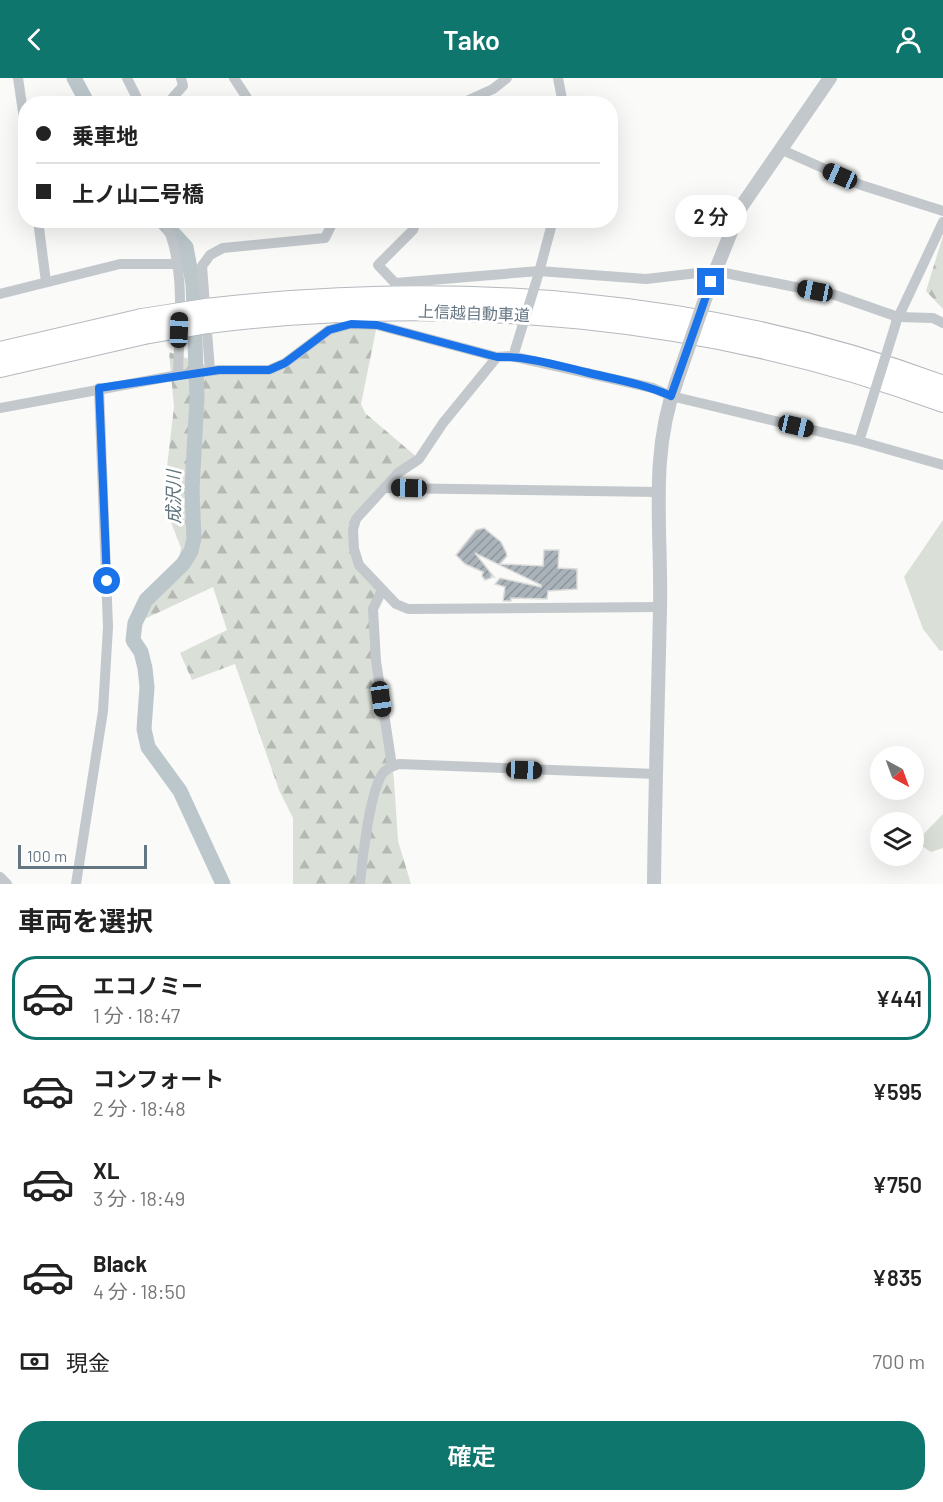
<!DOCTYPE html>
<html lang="ja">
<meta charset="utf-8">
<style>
:root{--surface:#fff;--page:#f6f6f6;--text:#222;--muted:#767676;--line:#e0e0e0;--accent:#0f766e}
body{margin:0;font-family:Barlow,"Noto Sans JP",sans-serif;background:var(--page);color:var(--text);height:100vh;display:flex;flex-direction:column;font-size:22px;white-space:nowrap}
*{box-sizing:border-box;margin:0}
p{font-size:20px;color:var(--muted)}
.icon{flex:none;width:33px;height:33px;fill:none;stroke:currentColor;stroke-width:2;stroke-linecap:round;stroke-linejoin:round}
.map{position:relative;height:806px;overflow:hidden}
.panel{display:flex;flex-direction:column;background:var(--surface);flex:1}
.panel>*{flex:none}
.banner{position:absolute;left:18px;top:18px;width:600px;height:132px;border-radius:24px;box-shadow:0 6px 24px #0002;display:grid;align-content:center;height:132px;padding:0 18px;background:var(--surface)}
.needle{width:39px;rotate:139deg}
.tools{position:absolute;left:870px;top:668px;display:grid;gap:12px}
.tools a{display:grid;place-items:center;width:54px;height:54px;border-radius:50%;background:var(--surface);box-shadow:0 6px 24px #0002;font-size:30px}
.scale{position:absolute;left:18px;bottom:15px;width:129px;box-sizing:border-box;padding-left:6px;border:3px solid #657683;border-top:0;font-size:16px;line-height:21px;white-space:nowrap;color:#657683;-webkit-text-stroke:4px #fff;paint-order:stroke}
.end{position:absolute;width:27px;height:27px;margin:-14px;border:8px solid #1a73e8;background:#fff;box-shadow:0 0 0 3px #fff}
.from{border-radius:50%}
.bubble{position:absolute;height:42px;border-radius:21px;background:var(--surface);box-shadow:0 6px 24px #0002;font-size:20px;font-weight:600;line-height:42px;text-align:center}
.car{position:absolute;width:18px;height:36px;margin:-18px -9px;border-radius:8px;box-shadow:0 0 4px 2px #0007;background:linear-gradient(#222 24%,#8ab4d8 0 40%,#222 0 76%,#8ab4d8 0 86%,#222 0)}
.banner b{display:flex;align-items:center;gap:21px;height:57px;font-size:22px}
.banner b+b{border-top:2px solid var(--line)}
.banner i{width:15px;height:15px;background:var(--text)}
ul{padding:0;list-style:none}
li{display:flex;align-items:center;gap:18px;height:84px;margin:0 12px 9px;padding:0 6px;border:3px solid transparent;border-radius:24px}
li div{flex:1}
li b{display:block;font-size:22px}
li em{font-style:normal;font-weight:600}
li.active{border-color:var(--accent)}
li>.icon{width:54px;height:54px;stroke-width:1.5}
h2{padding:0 18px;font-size:27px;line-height:72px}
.pay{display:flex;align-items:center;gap:15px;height:66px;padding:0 18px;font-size:22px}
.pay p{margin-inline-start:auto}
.button{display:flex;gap:12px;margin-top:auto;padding:12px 18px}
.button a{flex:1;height:69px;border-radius:24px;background:var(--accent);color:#fff;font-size:24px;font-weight:600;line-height:69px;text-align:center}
header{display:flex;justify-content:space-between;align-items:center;height:78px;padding:0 18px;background:var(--accent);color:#fff;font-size:27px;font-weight:600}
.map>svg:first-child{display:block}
.grass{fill:#dadfd7}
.forest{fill:url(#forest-firs)}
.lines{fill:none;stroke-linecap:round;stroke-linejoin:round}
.river{stroke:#bbc7cb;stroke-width:15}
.building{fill:url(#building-hatch);stroke:#dcdcda;stroke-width:1.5}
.motorway-casing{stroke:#b4b9bd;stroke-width:22}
.minor{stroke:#c3c8cc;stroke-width:10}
.tertiary{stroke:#c3c8cc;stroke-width:14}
.motorway{stroke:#fff;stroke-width:20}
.motorway-bridge-casing{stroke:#b4b9bd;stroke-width:22;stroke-linecap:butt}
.minor-bridge{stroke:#c3c8cc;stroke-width:10}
.tertiary-bridge{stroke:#c3c8cc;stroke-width:14}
.motorway-bridge{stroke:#fff;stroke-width:20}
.route{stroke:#1a73e8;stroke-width:8}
.labels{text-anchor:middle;stroke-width:6;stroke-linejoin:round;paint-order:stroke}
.street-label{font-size:16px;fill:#657683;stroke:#fff}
.water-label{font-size:18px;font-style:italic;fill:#60757c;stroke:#fff}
</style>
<header><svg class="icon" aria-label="back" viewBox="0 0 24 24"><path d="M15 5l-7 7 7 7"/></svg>Tako<svg class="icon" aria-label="person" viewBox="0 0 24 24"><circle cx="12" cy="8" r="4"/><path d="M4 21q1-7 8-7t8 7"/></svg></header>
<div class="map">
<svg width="943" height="806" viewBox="0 0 943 806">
<defs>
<pattern id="forest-firs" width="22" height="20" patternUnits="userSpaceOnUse" patternTransform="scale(1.5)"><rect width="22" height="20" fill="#dadfd7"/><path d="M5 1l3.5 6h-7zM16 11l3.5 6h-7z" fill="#b4b9b4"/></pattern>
<pattern id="building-hatch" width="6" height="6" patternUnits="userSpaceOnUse" patternTransform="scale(1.5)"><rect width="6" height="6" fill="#aab3b9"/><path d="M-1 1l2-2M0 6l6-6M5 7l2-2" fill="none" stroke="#8e969c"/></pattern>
</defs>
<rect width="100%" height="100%" fill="#fafaf8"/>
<g class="grass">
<polygon points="943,442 943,572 940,573 923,551 904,499"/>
<polygon points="943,736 943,770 931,774 916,764"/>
</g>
<g class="forest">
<polygon points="943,158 943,231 926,213"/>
<polygon points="377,247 361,326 365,335 419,381 357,441 354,471 382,512 373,531 394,702 398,763 411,806 293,806 293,740 279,712 235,586 192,602 180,575 227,552 213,509 138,544 147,526 178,486 181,470 163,423 174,329 169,274 219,292 269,292 332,254"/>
</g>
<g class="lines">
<g class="river">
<polyline points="74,0 88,26"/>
<polyline points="163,144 186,169 193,206 197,320 192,411 194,461 191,473 183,486 146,522 135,545 133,562 141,574 145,590 147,609 144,651 148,669 180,713 223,806"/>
</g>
</g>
<polygon class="building" points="484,450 501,464 506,474 507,478 500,486 543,488 544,472 559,472 558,490 577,491 577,511 548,513 547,521 511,520 511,523 503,523 505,509 495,506 500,500 541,509 541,507 475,475 494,499 491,498 491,500 485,502 482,498 483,494 465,486 456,477 476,452"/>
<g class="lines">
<g class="motorway-casing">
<g id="motorway">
<path d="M206,231C454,202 708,220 943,308"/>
<path d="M208,245C453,215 710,237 943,324"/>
<polyline points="0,274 142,241"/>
<polyline points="0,289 144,256"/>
</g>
</g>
<g class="minor">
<polyline points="18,0 26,54"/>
<polyline points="127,0 140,26"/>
<polyline points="234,0 251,26"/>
<polyline points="558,0 563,26"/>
<polyline points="167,26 183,8 181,0"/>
<polyline points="460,26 493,11 507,0"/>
<polyline points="780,71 861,107 943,133"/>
<polyline points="38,142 46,204"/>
<path d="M164,142C187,186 179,249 178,297"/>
<polyline points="417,142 413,152 378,187 395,205 539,193 646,201 715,193 835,217 898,239 933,240 943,245"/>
<polyline points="538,198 553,142"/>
<polyline points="0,216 120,186 175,186"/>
<polyline points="896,244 943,144"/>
<polyline points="497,279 443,345 419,381 398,395 356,441 353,452 354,471 359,487 396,526 408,531 660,529"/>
<polyline points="210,293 202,188 210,177 223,170 325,160 334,142"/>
<polyline points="0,330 178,297 219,292 269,292 285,285 329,252 351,246 377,247 497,279 511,278 653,310 671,318 859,363 943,387"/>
<polyline points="386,410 658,414"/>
<polyline points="382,512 373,531 376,583 392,688"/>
<polyline points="0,799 7,806"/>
<polyline points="76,806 103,633 108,549 99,310"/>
<path d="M360,806C362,782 370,712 383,695C387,690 393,688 399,686L656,696"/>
</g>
<g class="tertiary">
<polyline points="711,204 741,129 830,0"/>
<path d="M654,806C655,714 658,623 660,531C662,455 649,378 676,305"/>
</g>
<use href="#motorway" class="motorway"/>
<g class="motorway-bridge-casing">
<g id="motorway-bridge">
<polyline points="142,241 206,231"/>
<polyline points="144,256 208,245"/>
</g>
</g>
<g class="minor-bridge">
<polyline points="515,272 537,201"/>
<polyline points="861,357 896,245"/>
</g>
<polyline class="tertiary-bridge" points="676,305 711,204"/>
<use href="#motorway-bridge" class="motorway-bridge"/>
</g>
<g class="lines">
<path class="route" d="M107,503L99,310L219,292H269L285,285L329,252L351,246L377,247L497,279C526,278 556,287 585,294C614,301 644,306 671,318L711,204"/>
</g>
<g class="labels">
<g class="street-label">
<text transform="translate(474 235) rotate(2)" y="6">上信越自動車道</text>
</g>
<g class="water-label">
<text transform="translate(174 419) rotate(-90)" y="6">成沢川</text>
</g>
</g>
</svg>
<div class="tools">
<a><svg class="needle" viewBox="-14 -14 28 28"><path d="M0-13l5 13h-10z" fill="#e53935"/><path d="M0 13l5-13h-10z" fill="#767676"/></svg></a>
<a><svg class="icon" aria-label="layers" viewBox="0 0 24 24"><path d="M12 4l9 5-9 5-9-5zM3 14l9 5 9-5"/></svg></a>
</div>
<div class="scale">100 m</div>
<i class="end from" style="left:107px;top:503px"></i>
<i class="end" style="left:711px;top:204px"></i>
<div class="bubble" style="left:675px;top:117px;width:72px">2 分</div>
<i class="car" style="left:840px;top:98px;rotate:294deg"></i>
<i class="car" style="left:815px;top:213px;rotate:281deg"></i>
<i class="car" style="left:179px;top:252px;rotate:2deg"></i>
<i class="car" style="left:796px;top:348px;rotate:103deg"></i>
<i class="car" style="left:409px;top:410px;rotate:271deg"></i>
<i class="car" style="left:381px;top:621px;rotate:172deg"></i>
<i class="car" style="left:524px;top:692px;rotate:92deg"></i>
<div class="banner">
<b><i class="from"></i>乗車地</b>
<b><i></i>上ノ山二号橋</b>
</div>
</div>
<section class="panel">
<h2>車両を選択</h2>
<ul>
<li class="active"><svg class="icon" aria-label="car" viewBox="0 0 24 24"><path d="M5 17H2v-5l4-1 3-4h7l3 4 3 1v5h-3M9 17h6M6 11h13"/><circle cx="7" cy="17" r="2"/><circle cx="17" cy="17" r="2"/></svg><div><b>エコノミー</b><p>1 分 · 18:47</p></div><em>¥441</em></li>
<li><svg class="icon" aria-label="car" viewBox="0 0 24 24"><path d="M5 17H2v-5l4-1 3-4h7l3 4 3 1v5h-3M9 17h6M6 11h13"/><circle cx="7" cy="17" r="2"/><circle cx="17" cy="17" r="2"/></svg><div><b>コンフォート</b><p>2 分 · 18:48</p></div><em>¥595</em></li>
<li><svg class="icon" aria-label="car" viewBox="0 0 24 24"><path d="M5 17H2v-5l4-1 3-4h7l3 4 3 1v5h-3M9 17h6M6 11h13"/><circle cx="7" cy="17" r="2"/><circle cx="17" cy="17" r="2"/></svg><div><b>XL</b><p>3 分 · 18:49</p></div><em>¥750</em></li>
<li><svg class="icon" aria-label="car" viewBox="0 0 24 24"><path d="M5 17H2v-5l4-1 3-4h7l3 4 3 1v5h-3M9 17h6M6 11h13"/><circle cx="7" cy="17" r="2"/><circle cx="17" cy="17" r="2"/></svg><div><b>Black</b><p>4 分 · 18:50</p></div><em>¥835</em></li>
</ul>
<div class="pay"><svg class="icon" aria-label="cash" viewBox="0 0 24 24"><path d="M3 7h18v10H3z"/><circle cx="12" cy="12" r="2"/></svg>現金<p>700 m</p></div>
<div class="button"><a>確定</a></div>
</section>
